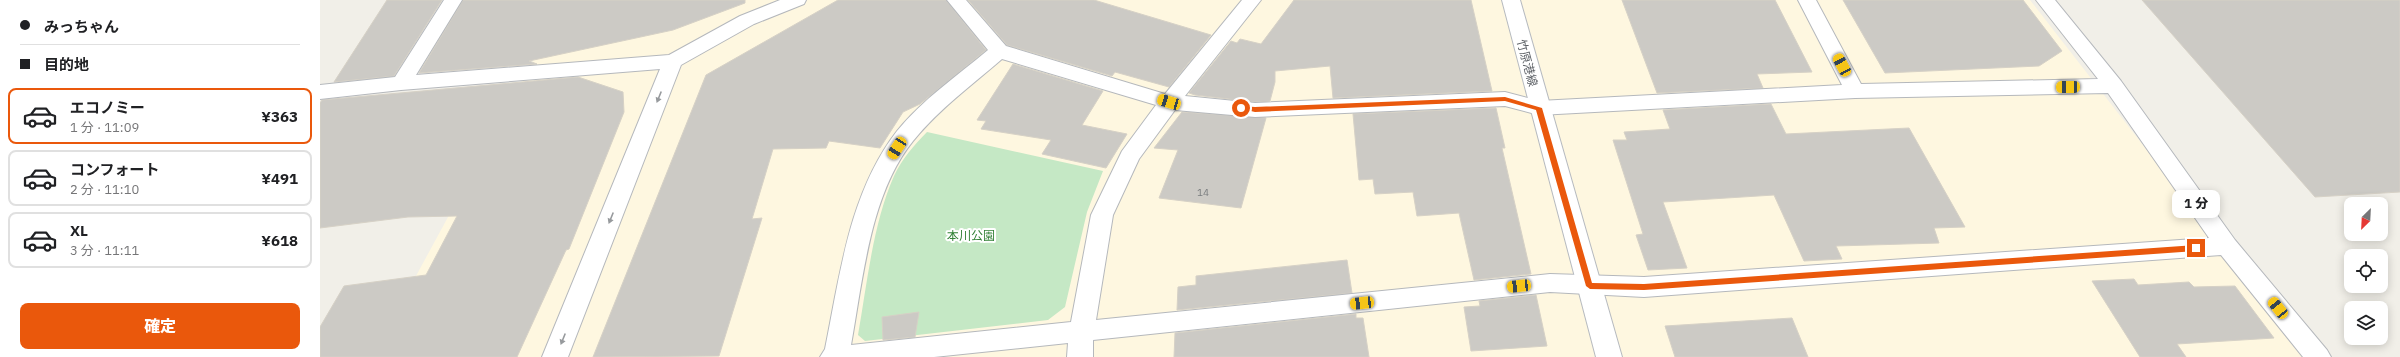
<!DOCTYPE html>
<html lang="ja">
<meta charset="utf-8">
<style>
:root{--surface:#fff;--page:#f6f6f6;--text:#202124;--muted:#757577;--line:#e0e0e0;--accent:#ea580c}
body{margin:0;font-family:"IBM Plex Sans","Noto Sans JP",sans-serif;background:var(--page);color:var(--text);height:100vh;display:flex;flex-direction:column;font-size:15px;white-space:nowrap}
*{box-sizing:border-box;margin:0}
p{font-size:13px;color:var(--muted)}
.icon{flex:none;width:22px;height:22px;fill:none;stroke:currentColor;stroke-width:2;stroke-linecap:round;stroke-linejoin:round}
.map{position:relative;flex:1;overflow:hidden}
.drawer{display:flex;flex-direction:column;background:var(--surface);width:320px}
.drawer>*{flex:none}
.top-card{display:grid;align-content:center;height:88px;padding:0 20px;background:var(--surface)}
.needle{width:26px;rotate:204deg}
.controls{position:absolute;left:2024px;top:197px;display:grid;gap:8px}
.controls a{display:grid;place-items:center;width:44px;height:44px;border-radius:8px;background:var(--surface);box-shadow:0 2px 10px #0003;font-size:20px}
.end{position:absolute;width:18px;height:18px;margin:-9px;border:5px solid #ea580c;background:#fff;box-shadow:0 0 0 2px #fff}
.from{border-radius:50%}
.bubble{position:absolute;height:28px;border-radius:8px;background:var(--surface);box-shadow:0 2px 10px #0003;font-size:13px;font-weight:800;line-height:28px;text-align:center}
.car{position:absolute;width:12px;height:24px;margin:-12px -6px;border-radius:5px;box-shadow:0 0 3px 1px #0007;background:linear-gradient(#f5c518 24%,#345 0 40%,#f5c518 0 76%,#345 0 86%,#f5c518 0)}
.top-card b{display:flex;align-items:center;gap:14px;height:38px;font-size:15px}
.top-card b+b{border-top:1px solid var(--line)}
.top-card i{width:10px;height:10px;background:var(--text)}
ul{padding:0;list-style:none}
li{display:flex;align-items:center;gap:12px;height:56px;margin:0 8px 6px;padding:0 12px;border:2px solid var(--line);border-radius:8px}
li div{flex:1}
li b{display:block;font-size:15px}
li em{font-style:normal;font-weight:800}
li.selected{border-color:var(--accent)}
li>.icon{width:36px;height:36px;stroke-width:1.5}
.button{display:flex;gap:8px;margin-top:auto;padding:8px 20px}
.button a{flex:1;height:46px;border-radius:8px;background:var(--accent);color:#fff;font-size:16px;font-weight:800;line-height:46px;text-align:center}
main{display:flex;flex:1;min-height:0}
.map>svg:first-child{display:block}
.commercial{fill:#fef7e0}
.green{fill:#c5e8c5}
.building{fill:#cccac5;stroke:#d6d1c6}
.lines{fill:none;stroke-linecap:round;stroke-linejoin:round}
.minor-casing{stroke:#b5b8bc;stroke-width:2}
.secondary-casing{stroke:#b6babf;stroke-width:2}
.minor{fill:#fff;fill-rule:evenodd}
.secondary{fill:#fff;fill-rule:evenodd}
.oneway{fill:#979a9d}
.route{fill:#ea580c}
.labels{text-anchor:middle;stroke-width:4;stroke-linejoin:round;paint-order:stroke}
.number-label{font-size:10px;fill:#7a7d7f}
.street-label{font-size:12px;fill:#5f6368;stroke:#fff}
.park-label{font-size:12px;fill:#348238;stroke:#fff}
</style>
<main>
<section class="drawer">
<div class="top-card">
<b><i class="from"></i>みっちゃん</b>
<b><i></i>目的地</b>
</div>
<ul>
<li class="selected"><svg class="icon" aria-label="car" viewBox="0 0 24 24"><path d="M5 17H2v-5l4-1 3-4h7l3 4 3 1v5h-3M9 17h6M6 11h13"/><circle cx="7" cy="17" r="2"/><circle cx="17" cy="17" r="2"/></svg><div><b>エコノミー</b><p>1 分 · 11:09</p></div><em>¥363</em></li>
<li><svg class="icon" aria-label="car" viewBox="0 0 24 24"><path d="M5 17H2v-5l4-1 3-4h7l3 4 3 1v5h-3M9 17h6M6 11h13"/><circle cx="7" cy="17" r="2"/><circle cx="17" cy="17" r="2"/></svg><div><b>コンフォート</b><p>2 分 · 11:10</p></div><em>¥491</em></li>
<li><svg class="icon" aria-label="car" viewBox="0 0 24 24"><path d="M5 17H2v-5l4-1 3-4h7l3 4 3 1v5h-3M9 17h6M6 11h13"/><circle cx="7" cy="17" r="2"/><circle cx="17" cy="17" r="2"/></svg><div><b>XL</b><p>3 分 · 11:11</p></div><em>¥618</em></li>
</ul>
<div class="button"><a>確定</a></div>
</section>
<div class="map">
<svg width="2080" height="357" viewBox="0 0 2080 357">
<rect width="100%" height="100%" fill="#f1efe8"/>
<polygon class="commercial" points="142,0 1710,0 1988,357 52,357 216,55 94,67"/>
<path class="green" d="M607,132L783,171L767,212L745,307L728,320L545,341L538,335C547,284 553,223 574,176C582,159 594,145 607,132Z"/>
<g class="building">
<polygon points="67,0 122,0 74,76 14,82"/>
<polygon points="143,0 425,0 425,3 353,30 209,61 217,64 99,73"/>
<polygon points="518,0 626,0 666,50 600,104 583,112 560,148 509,141 506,148 453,149 432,219 442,218 399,356 273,357 386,75"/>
<polygon points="648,0 774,0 891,35 849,87 795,72 792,76 687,45"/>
<polygon points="974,0 1151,0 1172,91 1013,98 1010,66 955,71 955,82 950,101 935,102 875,95 869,93 911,41 917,43 920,39 941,44"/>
<polygon points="1302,0 1455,0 1492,72 1437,74 1443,88 1337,93"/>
<polygon points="1523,0 1703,0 1742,51 1719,66 1565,73"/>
<polygon points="1822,0 2080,0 2080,192 1995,197"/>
<polygon points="693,64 783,91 762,125 807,134 786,168 722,154 731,140 661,129 666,121 657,120"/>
<polygon points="258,77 303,92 304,112 249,249 246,250 197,357 0,357 0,327 24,286 106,275 137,216 88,217 0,228 0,103 2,100"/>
<polygon points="1451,104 1466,134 1589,128 1645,227 1614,228 1619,243 1516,246 1522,259 1484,261 1454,195 1343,202 1367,268 1328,270 1316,235 1323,234 1293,140 1307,140 1304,132 1350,129 1343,110"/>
<polygon points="1176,108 1185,148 1182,148 1211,274 1154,280 1139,213 1097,216 1093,192 1055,194 1053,179 1039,180 1033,114"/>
<polygon points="862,112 946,118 921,208 839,198 858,150 834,148"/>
<polygon points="1027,260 1032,293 857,310 858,287 876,285 876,276"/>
<polygon points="1814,279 1818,285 1869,282 1874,287 1915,286 1954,338 1857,344 1866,357 1820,357 1772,281"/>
<polygon points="1216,295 1227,346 1151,351 1144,307 1160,306 1159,301"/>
<polygon points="599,312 595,337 563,340 562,317"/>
<polygon points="1036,314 1036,318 1043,318 1049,357 854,357 855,333"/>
<polygon points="1472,318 1488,357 1355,357 1345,326"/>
</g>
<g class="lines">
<g class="minor-casing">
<g id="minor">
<polygon points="124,0 142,0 96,75 349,55 420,16 460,0 486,0 484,4 434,24 361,65 248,357 222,357 340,69 81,90 0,99 0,85 75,77"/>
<path d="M627,0H646L686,46L845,94L922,0H941L865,96L935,103L1185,92L1219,101L1522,85L1478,0H1496L1541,84L1778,79L1716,0H1735L1801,81L1915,240L2007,350L2011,357H1983L1901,255L1324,297L1230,292L773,340V357H747L748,343L614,357H500L505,349C520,275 529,193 577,131C602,100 637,76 668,50ZM682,59L836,105L802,151L771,215L751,322L531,345C543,279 550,194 593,141C619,109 652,85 682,59ZM1788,93L1889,238L1324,277L1230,274L776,320L793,215L819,159L855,110L935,117L1185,106L1219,115L1535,98Z"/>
</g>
</g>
<g class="secondary-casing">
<polygon id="secondary" points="1182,0 1200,0 1302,357 1276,357"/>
</g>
<use href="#minor" class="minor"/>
<use href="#secondary" class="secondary"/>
</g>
<defs><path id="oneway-solid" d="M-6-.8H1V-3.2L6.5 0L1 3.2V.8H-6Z"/></defs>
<g class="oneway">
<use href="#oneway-solid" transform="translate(339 97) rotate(112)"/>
<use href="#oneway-solid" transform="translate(291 218) rotate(112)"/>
<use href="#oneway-solid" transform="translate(243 339) rotate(112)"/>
</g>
<polygon class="route" points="1185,97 1222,108 1272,283 1324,284 1876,245 1879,248 1876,251 1324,290 1270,289 1266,286 1216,110 1185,101 935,112 918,108 921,106 935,107"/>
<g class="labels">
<g class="number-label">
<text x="883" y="196">14</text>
</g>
<g class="street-label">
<text transform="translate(1207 63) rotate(75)" y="4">竹原港線</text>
</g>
<g class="park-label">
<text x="651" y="240">本川公園</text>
</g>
</g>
</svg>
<div class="controls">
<a><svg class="needle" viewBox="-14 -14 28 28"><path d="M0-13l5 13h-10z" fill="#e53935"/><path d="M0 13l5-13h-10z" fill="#757577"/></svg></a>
<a><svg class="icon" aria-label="locate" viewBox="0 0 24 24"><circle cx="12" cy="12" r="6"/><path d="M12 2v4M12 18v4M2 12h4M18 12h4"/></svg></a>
<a><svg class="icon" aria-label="layers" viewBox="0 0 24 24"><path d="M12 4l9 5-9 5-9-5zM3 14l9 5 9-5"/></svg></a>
</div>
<i class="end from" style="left:921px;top:108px"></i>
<i class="end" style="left:1876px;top:248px"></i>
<div class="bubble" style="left:1852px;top:190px;width:48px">1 分</div>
<i class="car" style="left:1522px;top:65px;rotate:332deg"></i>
<i class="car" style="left:1748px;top:87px;rotate:269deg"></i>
<i class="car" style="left:849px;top:102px;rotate:287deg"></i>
<i class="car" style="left:577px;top:148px;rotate:213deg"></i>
<i class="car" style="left:1199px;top:286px;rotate:264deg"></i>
<i class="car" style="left:1042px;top:303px;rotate:264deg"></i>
<i class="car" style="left:1958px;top:308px;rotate:321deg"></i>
</div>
</main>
